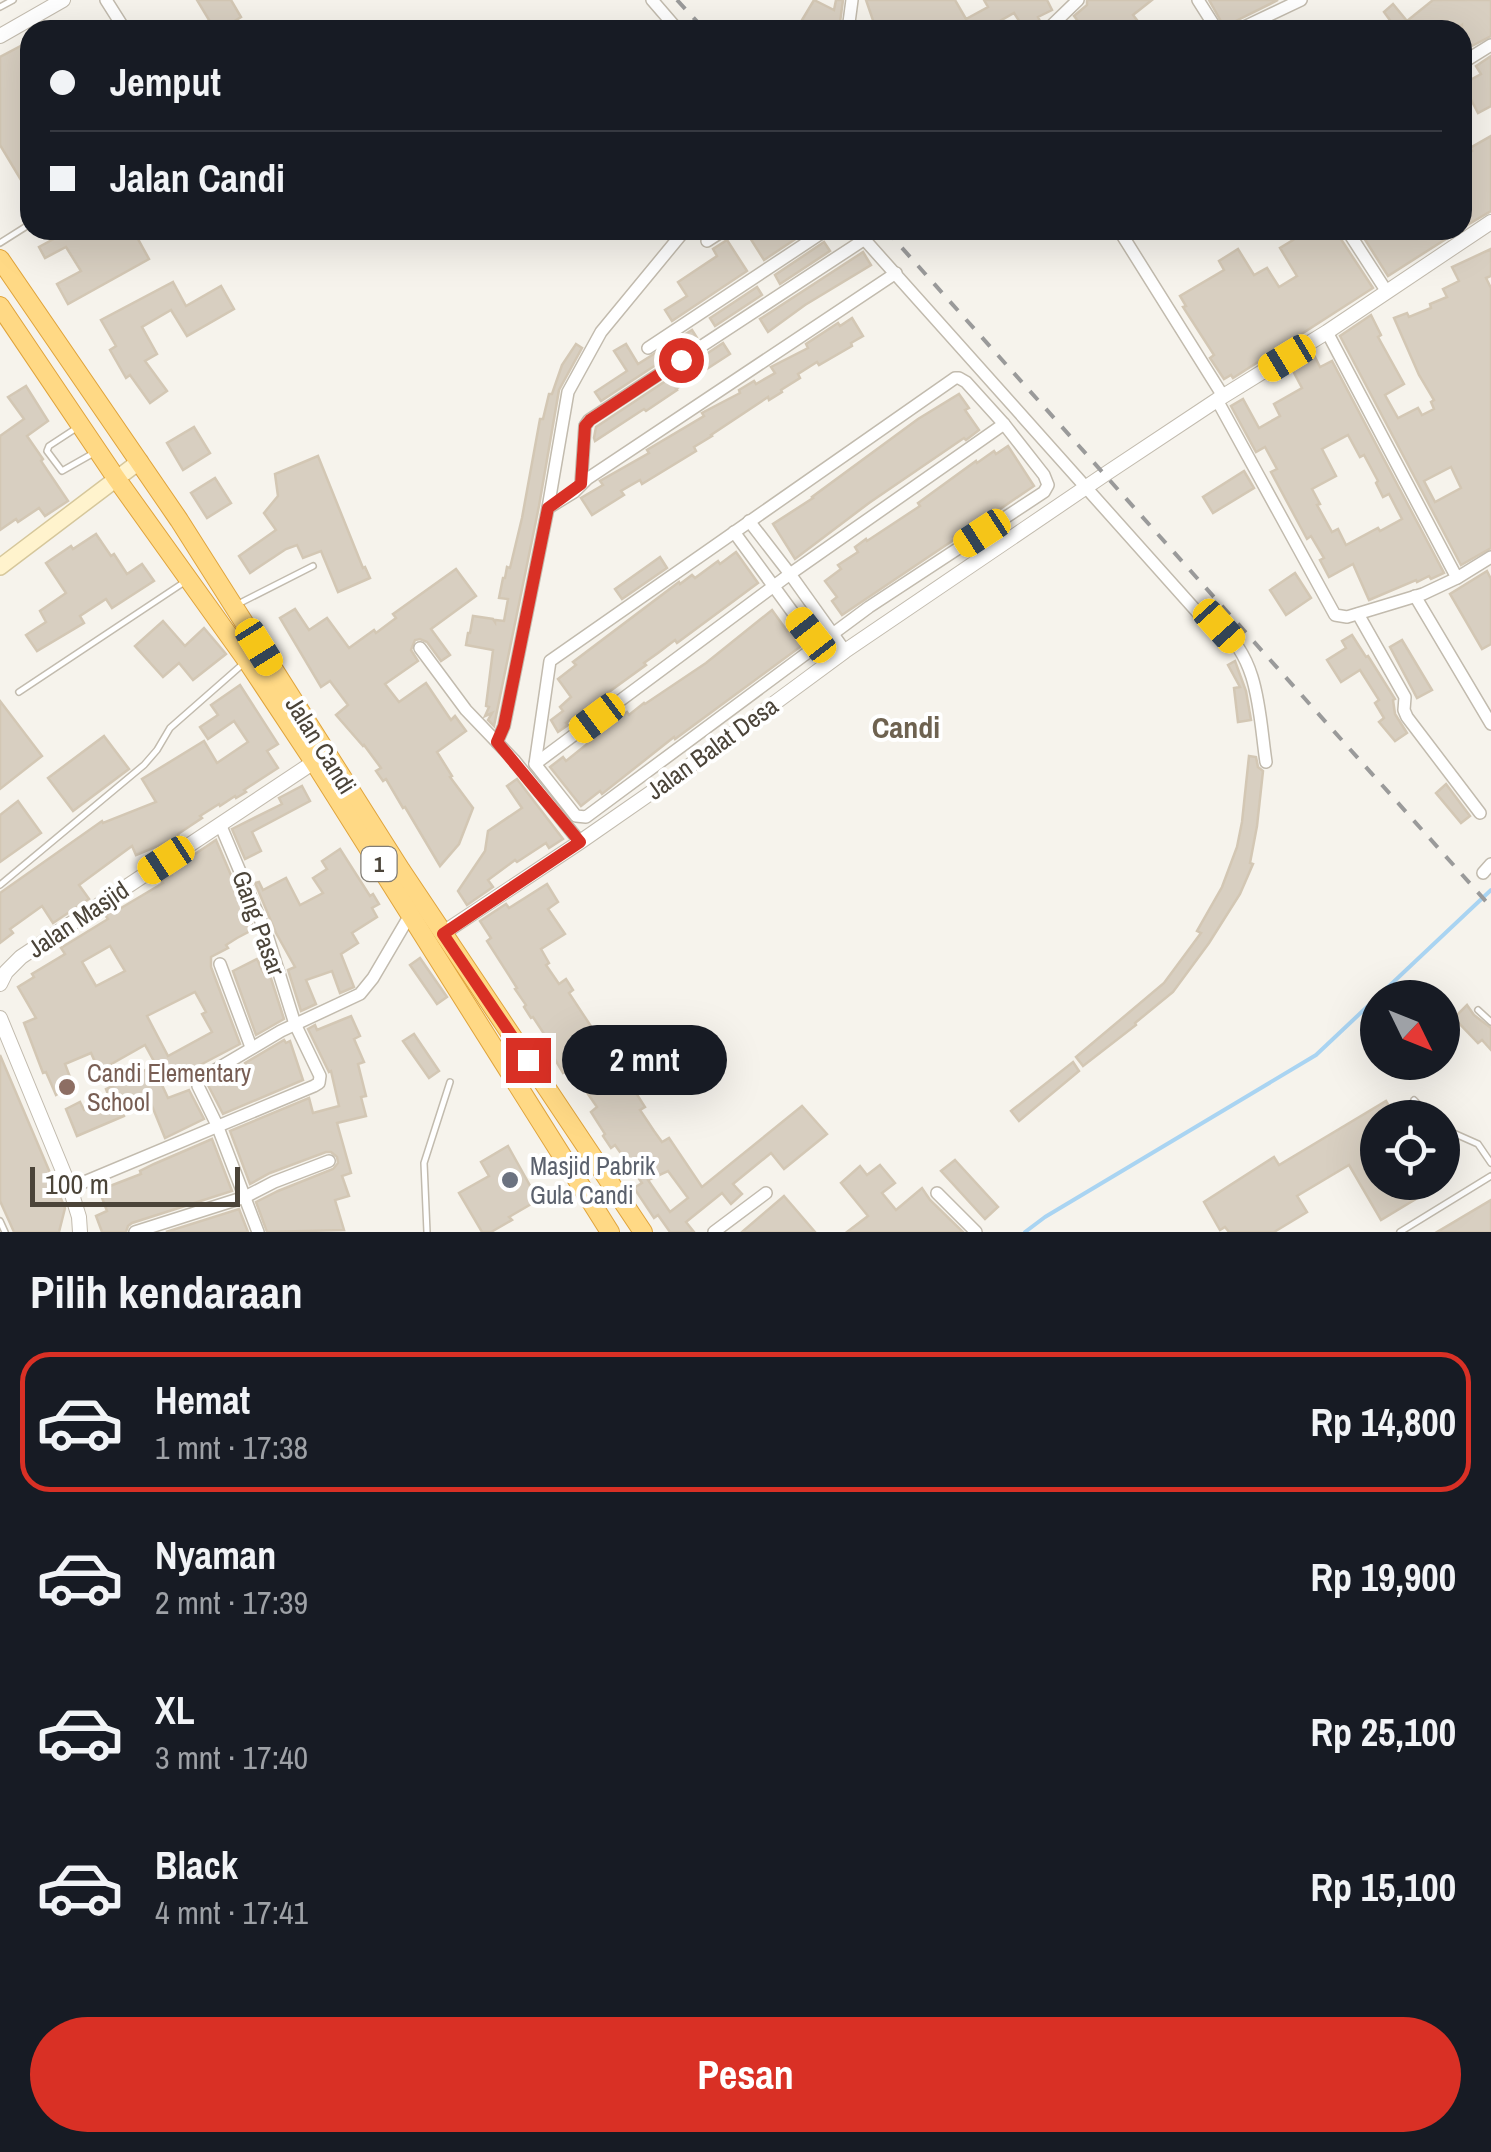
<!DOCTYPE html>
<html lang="id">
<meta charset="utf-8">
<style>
:root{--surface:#171b24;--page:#20242c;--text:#f1f3f6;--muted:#9ea1a6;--line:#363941;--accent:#d93025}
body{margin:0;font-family:"Archivo Narrow",sans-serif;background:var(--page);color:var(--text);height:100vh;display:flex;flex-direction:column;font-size:38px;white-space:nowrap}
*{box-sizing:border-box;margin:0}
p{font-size:32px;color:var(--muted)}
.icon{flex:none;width:55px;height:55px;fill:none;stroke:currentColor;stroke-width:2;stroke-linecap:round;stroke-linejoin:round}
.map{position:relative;height:1232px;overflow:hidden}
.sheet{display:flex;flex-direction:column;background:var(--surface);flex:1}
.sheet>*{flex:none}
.top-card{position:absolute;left:20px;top:20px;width:1452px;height:220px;border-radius:30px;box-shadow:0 10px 40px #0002;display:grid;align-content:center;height:220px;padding:0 30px;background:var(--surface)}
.needle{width:65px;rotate:133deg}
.fabs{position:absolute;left:1360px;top:980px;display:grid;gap:20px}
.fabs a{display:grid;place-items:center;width:100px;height:100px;border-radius:50%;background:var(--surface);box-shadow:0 10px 40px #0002;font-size:50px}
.scale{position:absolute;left:30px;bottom:25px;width:210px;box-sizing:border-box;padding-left:10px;border:5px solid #4b4439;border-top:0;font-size:28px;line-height:35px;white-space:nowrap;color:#4b4439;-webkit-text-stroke:8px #fff;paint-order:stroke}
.end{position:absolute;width:45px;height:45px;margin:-22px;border:12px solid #d93025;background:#fff;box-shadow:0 0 0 5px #fff}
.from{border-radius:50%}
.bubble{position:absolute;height:70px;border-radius:35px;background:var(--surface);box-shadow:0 10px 40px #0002;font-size:32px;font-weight:700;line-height:70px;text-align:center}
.car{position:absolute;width:30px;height:60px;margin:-30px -15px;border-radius:12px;box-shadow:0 0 8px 2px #0007;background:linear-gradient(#f5c518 24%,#345 0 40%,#f5c518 0 76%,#345 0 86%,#f5c518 0)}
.top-card b{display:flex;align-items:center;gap:35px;height:95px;font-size:38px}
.top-card b+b{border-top:2px solid var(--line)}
.top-card i{width:25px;height:25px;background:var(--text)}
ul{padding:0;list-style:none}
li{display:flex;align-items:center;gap:30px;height:140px;margin:0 20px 15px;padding:0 10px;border:5px solid transparent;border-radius:30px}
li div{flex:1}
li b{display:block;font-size:38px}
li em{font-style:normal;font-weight:700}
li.active{border-color:var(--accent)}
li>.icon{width:90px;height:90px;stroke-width:1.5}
h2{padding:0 30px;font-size:45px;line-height:120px}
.action{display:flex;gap:20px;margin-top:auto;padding:20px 30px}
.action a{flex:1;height:115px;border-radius:60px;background:var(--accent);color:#fff;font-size:40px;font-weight:700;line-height:115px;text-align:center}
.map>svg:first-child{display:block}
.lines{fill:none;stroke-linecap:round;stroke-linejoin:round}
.stream{stroke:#a9d4f2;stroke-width:4}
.building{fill:#d8cfc1;stroke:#d3c7b4;stroke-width:2.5;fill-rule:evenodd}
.service-casing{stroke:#c2bbae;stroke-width:8}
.minor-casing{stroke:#c2bbae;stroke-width:14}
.tertiary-casing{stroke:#c2bbae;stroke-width:16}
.secondary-casing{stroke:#d6c79b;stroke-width:18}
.trunk-casing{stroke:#e0a43c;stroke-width:20}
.service{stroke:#fff;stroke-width:5}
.minor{stroke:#fff;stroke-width:11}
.tertiary{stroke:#fff;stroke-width:14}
.secondary{stroke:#fff3cd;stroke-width:15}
.trunk{stroke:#ffd985;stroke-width:18}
.rail{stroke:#9a9a9a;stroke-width:4;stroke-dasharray:12 12;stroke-linecap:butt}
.route{stroke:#d93025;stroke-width:12}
.education-dot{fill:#8d6e63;stroke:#fff;stroke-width:4}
.worship-dot{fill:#6b7280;stroke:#fff;stroke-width:4}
.labels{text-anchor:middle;stroke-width:8;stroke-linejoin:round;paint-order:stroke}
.shield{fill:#fff;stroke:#817c74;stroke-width:2.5}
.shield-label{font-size:22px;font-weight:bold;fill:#4b4439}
.street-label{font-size:25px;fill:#4b4439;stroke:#fff}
.education-label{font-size:25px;fill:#785e54;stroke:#fff;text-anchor:start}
.worship-label{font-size:25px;fill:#5b616d;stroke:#fff;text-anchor:start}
.quarter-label{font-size:30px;font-weight:bold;fill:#6e6250;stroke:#fff}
</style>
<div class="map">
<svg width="1491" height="1232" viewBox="0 0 1491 1232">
<rect width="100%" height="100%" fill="#f6f3ec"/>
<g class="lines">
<polyline class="stream" points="1025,1232 1045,1217 1316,1055 1491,890"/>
</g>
<g class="building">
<polygon points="197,0 231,0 241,17 220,30 215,30"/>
<polygon points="814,0 834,10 836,0 843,0 839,30 796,30"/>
<polygon points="866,0 955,0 966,19 988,7 984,0 1047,0 1052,10 1038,17 1040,21 1025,30 1014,13 993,25 996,30 895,30 892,24 876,29"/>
<polygon points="1087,0 1152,0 1133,15 1145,30 1107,30 1101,22 1091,30 1085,30 1074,16 1087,5"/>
<polygon points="1209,0 1278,0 1234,22 1229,30 1226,30"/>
<polygon points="1433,0 1491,0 1491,36 1470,47 1467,43 1462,46 1462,25 1455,30 1397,30 1384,12 1393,4 1407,21"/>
<polygon points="30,41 30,195 0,145 0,57"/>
<polygon points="1491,56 1491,106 1478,113 1463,84 1481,74 1476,66"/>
<polygon points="1491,136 1491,211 1462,228 1462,186 1469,182 1462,172 1462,159 1472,151 1470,148"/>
<polygon points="56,230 133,230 149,259 68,304 57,284 81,271 66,247 45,258 39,247 59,236"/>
<polygon points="745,230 809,230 764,260"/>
<polygon points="1287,230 1335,230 1373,288 1233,378 1231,375 1224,379 1210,358 1214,355 1183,307 1186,306 1180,296 1224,270 1219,261 1238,249 1254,275 1267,268 1279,287 1297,276 1280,248 1293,240"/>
<polygon points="1382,230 1460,230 1388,276 1364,238"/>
<polygon points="727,240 747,271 672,321 665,310 687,296 678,282 717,256 713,249"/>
<polygon points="824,242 830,251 780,284 775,275"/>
<path d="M1491,249V276L1486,278L1491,288V548L1461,565L1340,336L1371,315L1381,335L1378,337L1404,384L1385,395L1398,418L1418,408L1422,415L1434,409L1431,402L1434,400L1419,375L1394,318L1407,313L1409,317L1431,308L1430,304L1447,297L1443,289L1459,281L1452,267ZM1451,467L1461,488L1435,502L1424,481Z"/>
<polygon points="863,252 871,265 805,305 768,332 760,319"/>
<polygon points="173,282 186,306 221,286 234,309 187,336 171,310 142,327 157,354 145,361 167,391 150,403 130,375 126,378 110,350 116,346 101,320"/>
<polygon points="757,287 762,295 715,326 710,318"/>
<polygon points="852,318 863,336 851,343 852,346 819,365 817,362 798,374 800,378 781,390 782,392 769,400 768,397 711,435 712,436 694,447 696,451 642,484 640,480 621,491 624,495 592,515 581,498 603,485 600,481 649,453 647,450 704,416 702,413 740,393 739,390 754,381 756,384 775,373 771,367 808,348 806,344 838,323 840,326"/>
<polygon points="692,330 697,338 601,401 595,392 627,371 614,351 626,344 638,364"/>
<polygon points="723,343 730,354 676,389 677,390 646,411 644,409 595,441 594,438 596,427"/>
<polygon points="576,344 582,348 559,390 539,506 494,726 488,720 492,713 485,716 489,707 486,706 493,650 466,645 468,633 470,633 473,616 493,619 495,622 495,620 504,621 508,599 499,598 503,578 505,578 507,567 510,568 522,518 540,419 543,419 549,394 552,394 562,365"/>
<path d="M1314,355L1320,367L1332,361L1444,573L1431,579L1429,576L1417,582L1416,580L1369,600L1353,564L1329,577L1320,560L1324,558L1311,536L1307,539L1271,472L1277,469L1265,447L1256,452L1231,406L1243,399L1259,428L1280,416L1274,404L1302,388L1292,369ZM1348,435L1360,457L1364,455L1378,481L1376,483L1383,497L1389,494L1402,519L1380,531L1378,528L1346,545L1338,529L1332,532L1317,505L1320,504L1312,489L1336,476L1322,449Z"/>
<polygon points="26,386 48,421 27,436 43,459 41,461 68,501 45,516 39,508 18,522 16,519 0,530 0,436 24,419 8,397"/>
<polygon points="959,394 969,408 965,410 979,430 966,440 964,438 869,503 795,559 773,524 813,498 812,497 918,419"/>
<polygon points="194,427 210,453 183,470 167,443"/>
<polygon points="1008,446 1034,486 978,524 976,521 953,537 955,539 842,615 832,601 837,597 825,581 841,569 838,565 858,552 855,547 866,539 867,541 920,506 918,503 976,461 977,463 994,451 996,454"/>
<polygon points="318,456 363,568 365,567 370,578 338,592 321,551 303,558 297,545 286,549 250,573 239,556 276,530 264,513 278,496 275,474"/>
<polygon points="1244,471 1254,488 1213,513 1203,497"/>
<polygon points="215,478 231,503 207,518 191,493"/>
<polygon points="96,534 111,556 114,554 127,574 142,564 154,581 112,608 106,599 80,616 84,623 37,651 26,635 46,622 40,611 66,593 46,563 71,546 73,549"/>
<polygon points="736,552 758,583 677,643 675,640 658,653 644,663 646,665 566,723 568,725 558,732 551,720 563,711 560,707 571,697 558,679 576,665 573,662 679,582 680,584 692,575 695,578 718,561 720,564"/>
<polygon points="660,557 667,568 622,599 615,589"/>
<polygon points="456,569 476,596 431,629 450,655 441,661 427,642 420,639 415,640 411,650 418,661 385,684 399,702 426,683 451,720 455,716 466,731 437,752 452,776 450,777 473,808 459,844 440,866 405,807 403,808 386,779 383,781 376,771 381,768 364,745 363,746 336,715 348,705 330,681 321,687 280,618 295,609 309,630 327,618 349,648 374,630 376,633 396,618 393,614"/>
<polygon points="1487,571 1491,579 1491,644 1482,649 1450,594"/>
<polygon points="1295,573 1311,598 1286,615 1270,590"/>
<polygon points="772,610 787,631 791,627 804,644 675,739 674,737 602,794 600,791 581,806 550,767 563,757 566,761 627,712 629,715 644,703 645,704 706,663"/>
<polygon points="163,621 185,646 204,628 226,654 193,680 179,663 163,677 135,646"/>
<polygon points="1352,635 1366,657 1368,656 1395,699 1393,700 1395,714 1407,733 1395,741 1379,722 1384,718 1375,703 1379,700 1360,670 1341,682 1327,660 1346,648 1342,641"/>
<polygon points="1402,640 1432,690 1417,698 1390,647"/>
<polygon points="1235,661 1246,691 1251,720 1238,722 1234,688 1240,687 1228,665"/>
<polygon points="240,685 278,744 267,751 278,768 244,790 246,792 236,798 235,796 220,806 219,804 200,816 202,818 178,834 179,837 136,855 132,846 79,885 89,899 53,923 42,906 10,929 13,933 0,943 0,893 102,821 103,823 156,802 142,779 204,741 217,763 248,742 234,721 208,739 200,727 218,715 211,705"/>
<polygon points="0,701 42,756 0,789"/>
<polygon points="104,736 129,769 73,811 48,778"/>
<polygon points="1249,756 1256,757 1258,767 1263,771 1257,826 1250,863 1253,864 1240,894 1209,943 1173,992 1135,1023 1136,1025 1083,1066 1076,1057 1164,983 1201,933 1197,931 1222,887 1237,847 1242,822"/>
<polygon points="517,779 563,839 549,848 546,843 517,862 515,860 488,880 493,887 467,905 458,891 485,851 488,831 522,808 507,786"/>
<polygon points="1446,784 1470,816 1461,823 1436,793"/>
<polygon points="302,786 310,801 252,832 261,851 245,859 232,829 282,804 279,798"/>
<polygon points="18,801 41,833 0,862 0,815"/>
<path d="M216,840L254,929L237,938L226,945L228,948L211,957V967L240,1044L162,1085L168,1098L189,1090L204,1119L165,1138L150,1101L123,1113L124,1116L77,1136L66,1109L80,1102L84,1110L110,1099L106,1089L156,1065L145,1045L99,1071L91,1053L65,1064L73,1085L56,1095L46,1072L43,1073L24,1023L36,1018L18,987L34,977L32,974L65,954L61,948L108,919L105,915L114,909L116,911L163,883L161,881L172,875L170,871ZM110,946L125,971L96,986L82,962ZM195,992L206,1012L202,1014L212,1032L168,1056L147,1016Z"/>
<polygon points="340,849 370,896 373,894 379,904 372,908 377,917 352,933 358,943 341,954 354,987 340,993 332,971 306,980 316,1004 301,1011 288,970 295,967 276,933 255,883 259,882 263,890 286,878 300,905 323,893 313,878 327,869 322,861"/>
<path d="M547,884L558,902L548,909L565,934L541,949L549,963L546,965L559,984L566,979L573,990L569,993L604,1046L595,1052L609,1074L611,1072L623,1091L631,1085L645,1107L640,1110L654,1131L662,1142L669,1138L702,1187L802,1106L827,1134L784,1169L771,1153L733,1184L742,1194L731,1204L722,1193L686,1222L694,1232H670L658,1215L654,1218L634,1188L642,1183L615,1145L611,1148L603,1136L605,1134L591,1112L597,1107L570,1068L563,1073L550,1051L554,1049L533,1017L531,1018L524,1007L526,1005L515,989L517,988L487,941L491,938L480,921L506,904L509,908ZM668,1171L688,1198L670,1212L648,1180Z"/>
<polygon points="420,958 447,997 437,1004 410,965"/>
<polygon points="257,959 263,972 268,969 284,1019 256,1035 233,971"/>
<polygon points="1467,1005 1474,1015 1491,1028 1491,1050 1482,1040 1478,1043 1454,1018"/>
<polygon points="351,1016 360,1036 354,1039 364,1062 358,1064 366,1096 361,1097 366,1116 337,1123 351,1173 342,1176 349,1196 335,1200 344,1230 267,1232 256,1202 278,1191 333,1169 338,1163 337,1157 331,1152 326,1152 270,1173 250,1184 230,1131 309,1098 313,1113 339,1106 331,1071 329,1072 308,1029 315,1025 317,1030"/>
<polygon points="414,1034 439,1071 429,1078 403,1041"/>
<polygon points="284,1040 286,1043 290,1041 303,1080 223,1114 208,1085 246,1066 245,1063"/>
<polygon points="0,1055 65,1208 59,1232 14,1232 0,1201"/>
<polygon points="1073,1062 1079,1071 1019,1121 1011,1111"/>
<polygon points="1386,1101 1396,1118 1378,1118 1378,1182 1444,1182 1381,1220 1349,1165 1297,1196 1307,1212 1274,1232 1229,1232 1225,1227 1220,1230 1204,1202 1274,1157 1279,1165"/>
<polygon points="212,1139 232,1191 132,1223 128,1226 126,1232 102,1232 96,1216 107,1211 98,1187 109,1183 110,1186 141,1174 140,1171 154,1164"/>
<polygon points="508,1146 538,1200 509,1217 512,1220 491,1232 482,1232 459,1193 489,1176 481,1162"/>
<polygon points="955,1160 998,1207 985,1219 941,1171"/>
<polygon points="880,1165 895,1183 882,1193 896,1210 922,1188 930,1200 963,1232 847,1232 868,1216 841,1183 860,1166 867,1175"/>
<polygon points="784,1196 815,1232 742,1232"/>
<polygon points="1491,1200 1491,1232 1437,1232"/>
<polygon points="239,1209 248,1232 166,1232"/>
</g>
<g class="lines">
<g class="service-casing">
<g id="service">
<polyline points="0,7 13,0"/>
<polyline points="0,243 30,224"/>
<polyline points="78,427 49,446 47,451 62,471 92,454"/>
<polyline points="240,603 313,566"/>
<polyline points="19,692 183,583"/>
<polyline points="0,885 144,765 157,750 170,728 244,663"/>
<polyline points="1478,1010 1491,1022"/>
<polyline points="1414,1100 1432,1118"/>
<polyline points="1442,1128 1478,1144 1491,1163"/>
<polyline points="0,1221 5,1232"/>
<polyline points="427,1232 424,1163 450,1082"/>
<polyline points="1400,1232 1491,1176"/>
</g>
</g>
<g class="minor-casing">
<g id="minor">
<polyline points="106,0 125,30"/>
<polyline points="652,0 678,30"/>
<polyline points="1198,0 1217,30"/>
<polyline points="848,30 852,0"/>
<polyline points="1047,30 1078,0"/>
<polyline points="1238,30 1301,0"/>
<polyline points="1462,63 1491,45"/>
<path d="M856,230L1199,614C1206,620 1213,622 1219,627C1260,658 1259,716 1266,762"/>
<polyline points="1119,230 1223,396"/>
<polyline points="1347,230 1387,292"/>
<polyline points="707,241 724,230"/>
<polyline points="1327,332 1457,578"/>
<polyline points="648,348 826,230"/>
<polygon points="955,378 959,378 966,382 1004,424 1044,475 1048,485 1044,492 869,607 586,817 576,816 535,764 550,661"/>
<polyline points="1217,400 1335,615 1347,617 1423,594 1457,578 1491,557"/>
<polyline points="581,484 585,426 589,420 865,239"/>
<polyline points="548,508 574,492 587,479 896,273"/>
<polyline points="749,521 790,574 845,651"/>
<polyline points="734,532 829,662"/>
<polyline points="1415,596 1491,724"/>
<polyline points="1358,614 1405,697 1404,710 1407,717 1480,813"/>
<polyline points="420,648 466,710 514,760 580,842"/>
<polyline points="497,742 504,726 548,508 568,392 601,332 685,230"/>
<polyline points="535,764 790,574 1004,424"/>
<polyline points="1483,873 1491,864"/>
<polyline points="220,964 251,1047"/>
<polyline points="70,1188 314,1086 319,1083 320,1076 295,1024 268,938 220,824"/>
<polyline points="937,1193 976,1232"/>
<polyline points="135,1232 245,1197 274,1182 329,1161"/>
<polyline points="258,1232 217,1125 198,1086 200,1079 281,1031 360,994 373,978 410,915"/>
<polyline points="714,1232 766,1193"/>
</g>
</g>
<g class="tertiary-casing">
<g id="tertiary">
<polyline points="0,36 63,0"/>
<polyline points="443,933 580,842 688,767 845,651 1104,475 1217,400 1327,332 1491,222"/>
<polyline points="0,984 6,972 21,957 314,762"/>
<polyline points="0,1018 70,1188 79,1217 80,1232"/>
</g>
</g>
<g class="secondary-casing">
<polyline id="secondary" points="0,567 140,461"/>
</g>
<g class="trunk-casing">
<g id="trunk">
<polyline points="0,259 179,520 401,870 643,1232"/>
<polyline points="0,306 116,478 247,661 314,762 610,1232"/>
</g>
</g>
<use href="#service" class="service"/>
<use href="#minor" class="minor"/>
<use href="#tertiary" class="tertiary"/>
<use href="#secondary" class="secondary"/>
<use href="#trunk" class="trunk"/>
<g class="rail">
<polyline points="677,0 705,30"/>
<polyline points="886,230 1491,907"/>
</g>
</g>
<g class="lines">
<polyline class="route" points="528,1060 443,934 580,842 497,742 504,726 548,508 581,484 585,426 590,420 681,360"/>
</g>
<circle class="education-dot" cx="67" cy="1087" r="10"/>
<circle class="worship-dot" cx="510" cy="1180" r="10"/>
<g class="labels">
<rect class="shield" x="361.5" y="847" width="35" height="34" rx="8"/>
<g class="shield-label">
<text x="379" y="872">1</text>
</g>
<g class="street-label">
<text transform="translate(321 745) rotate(58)" y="9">Jalan Candi</text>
<text transform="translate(712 748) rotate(-36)" y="9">Jalan Balat Desa</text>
<text transform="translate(78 919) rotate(-34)" y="9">Jalan Masjid</text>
<text transform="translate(259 923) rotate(70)" y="9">Gang Pasar</text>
</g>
<g class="education-label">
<text x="87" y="1082">Candi Elementary<tspan x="87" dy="29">School</tspan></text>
</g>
<g class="worship-label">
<text x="530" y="1175">Masjid Pabrik<tspan x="530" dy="29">Gula Candi</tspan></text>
</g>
<g class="quarter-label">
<text x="906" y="738">Candi</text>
</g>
</g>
</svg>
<div class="fabs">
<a><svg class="needle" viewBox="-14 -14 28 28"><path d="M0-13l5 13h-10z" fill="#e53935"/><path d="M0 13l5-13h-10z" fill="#9ea1a6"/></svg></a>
<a><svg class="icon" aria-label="locate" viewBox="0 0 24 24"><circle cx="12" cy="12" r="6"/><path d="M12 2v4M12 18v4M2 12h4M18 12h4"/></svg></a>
</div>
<div class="scale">100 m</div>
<i class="end from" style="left:681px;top:360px"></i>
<i class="end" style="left:528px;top:1060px"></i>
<div class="bubble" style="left:562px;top:1025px;width:165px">2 mnt</div>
<i class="car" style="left:1287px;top:358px;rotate:239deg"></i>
<i class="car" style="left:982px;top:533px;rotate:237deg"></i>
<i class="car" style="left:1219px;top:626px;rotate:138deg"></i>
<i class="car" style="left:811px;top:635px;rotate:322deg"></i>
<i class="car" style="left:259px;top:647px;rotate:148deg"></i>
<i class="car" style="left:597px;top:718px;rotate:233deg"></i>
<i class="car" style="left:166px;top:860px;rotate:237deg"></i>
<div class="top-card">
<b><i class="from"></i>Jemput</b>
<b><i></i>Jalan Candi</b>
</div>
</div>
<section class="sheet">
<h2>Pilih kendaraan</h2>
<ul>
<li class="active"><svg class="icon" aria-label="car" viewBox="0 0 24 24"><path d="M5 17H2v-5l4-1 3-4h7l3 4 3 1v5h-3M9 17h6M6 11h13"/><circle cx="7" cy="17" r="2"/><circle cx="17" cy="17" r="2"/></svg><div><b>Hemat</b><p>1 mnt · 17:38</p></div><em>Rp 14,800</em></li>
<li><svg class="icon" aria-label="car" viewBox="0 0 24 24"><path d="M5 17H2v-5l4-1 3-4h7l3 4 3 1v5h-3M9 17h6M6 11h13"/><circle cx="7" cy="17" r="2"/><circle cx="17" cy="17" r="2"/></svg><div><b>Nyaman</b><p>2 mnt · 17:39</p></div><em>Rp 19,900</em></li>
<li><svg class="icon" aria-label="car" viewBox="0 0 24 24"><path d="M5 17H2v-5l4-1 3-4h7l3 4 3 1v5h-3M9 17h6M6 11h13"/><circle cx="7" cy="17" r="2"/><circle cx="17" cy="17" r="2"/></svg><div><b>XL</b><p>3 mnt · 17:40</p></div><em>Rp 25,100</em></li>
<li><svg class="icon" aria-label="car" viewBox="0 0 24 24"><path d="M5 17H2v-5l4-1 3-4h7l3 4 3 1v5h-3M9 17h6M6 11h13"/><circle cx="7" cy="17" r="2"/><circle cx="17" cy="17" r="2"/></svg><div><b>Black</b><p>4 mnt · 17:41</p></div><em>Rp 15,100</em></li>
</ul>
<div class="action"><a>Pesan</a></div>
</section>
